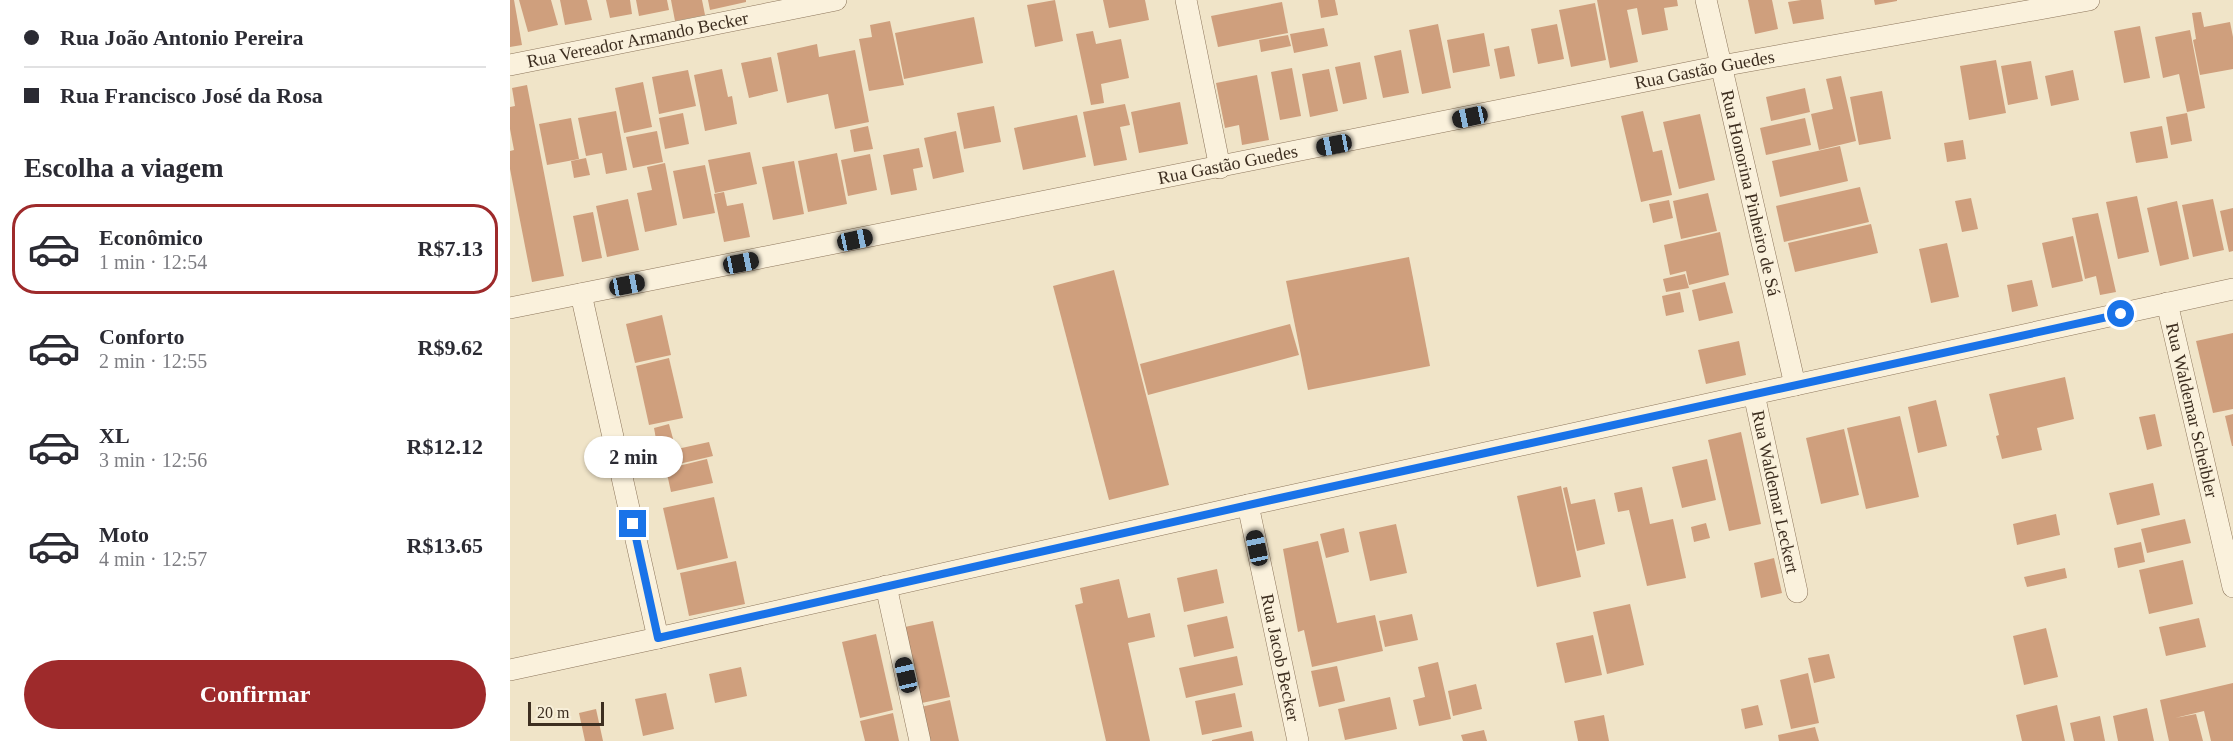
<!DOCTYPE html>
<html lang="pt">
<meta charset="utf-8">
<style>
:root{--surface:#fff;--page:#f7f7f7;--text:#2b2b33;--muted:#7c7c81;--line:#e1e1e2;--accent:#9e2a2b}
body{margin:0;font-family:"Times New Roman",serif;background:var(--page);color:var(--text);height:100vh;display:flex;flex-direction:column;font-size:22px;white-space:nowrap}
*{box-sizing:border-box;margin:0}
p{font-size:20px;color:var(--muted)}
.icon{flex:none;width:33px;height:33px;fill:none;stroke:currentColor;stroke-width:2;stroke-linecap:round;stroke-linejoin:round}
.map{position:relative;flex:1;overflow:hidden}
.sheet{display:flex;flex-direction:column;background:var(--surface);width:510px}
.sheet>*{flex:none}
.hud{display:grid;align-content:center;height:132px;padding:0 24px;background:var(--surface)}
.scale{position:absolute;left:18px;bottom:15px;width:76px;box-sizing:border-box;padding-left:6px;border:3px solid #3d2e20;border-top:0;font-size:16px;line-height:21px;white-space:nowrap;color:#3d2e20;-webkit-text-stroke:4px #f7eed8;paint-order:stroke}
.end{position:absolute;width:27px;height:27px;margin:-14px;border:8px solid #1a73e8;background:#fff;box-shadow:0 0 0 3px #fff}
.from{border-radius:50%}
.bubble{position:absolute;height:42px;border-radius:21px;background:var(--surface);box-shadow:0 2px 4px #0004;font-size:20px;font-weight:700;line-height:42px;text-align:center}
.car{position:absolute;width:18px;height:36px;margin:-18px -9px;border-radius:8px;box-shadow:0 0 4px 2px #0007;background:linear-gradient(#222 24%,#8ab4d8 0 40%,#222 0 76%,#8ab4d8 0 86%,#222 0)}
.hud b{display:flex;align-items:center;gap:21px;height:57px;font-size:22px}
.hud b+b{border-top:2px solid var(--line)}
.hud i{width:15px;height:15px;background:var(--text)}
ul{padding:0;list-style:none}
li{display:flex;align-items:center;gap:18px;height:90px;margin:0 12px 9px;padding:0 12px;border:3px solid transparent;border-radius:24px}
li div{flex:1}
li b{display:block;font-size:22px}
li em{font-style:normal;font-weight:700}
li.on{border-color:var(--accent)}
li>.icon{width:54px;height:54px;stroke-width:1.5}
h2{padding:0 24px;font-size:27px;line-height:72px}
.cta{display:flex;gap:12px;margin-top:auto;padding:12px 24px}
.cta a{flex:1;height:69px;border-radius:36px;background:var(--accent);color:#fff;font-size:24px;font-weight:700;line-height:69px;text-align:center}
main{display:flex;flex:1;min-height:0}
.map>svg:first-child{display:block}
.building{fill:#cf9f7d}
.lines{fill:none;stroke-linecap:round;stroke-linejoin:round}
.minor-casing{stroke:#8d765c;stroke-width:22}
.minor{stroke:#faf1dc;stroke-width:21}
.route{stroke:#1a73e8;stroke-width:8}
.labels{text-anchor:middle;stroke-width:6;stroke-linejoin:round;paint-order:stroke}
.street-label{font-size:18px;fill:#3d2e20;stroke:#f7eed8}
</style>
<main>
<section class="sheet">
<div class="hud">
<b><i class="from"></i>Rua João Antonio Pereira</b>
<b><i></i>Rua Francisco José da Rosa</b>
</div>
<h2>Escolha a viagem</h2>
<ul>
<li class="on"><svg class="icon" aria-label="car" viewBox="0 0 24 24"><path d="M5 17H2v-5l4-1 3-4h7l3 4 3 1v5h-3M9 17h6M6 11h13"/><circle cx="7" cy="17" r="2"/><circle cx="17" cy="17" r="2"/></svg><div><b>Econômico</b><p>1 min · 12:54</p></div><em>R$7.13</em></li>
<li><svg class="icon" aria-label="car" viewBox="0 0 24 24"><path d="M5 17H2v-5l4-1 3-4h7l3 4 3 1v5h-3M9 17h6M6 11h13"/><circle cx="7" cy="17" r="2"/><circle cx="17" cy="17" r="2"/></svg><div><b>Conforto</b><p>2 min · 12:55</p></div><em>R$9.62</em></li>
<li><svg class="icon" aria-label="car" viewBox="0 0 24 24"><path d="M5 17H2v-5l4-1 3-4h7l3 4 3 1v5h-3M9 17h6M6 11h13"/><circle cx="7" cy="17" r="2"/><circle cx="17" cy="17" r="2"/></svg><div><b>XL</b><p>3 min · 12:56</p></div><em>R$12.12</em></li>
<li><svg class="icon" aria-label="car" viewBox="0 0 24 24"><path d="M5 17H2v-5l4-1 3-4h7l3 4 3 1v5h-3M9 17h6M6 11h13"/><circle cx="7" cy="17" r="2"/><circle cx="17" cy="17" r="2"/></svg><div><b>Moto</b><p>4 min · 12:57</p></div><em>R$13.65</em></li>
</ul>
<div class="cta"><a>Confirmar</a></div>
</section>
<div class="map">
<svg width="1723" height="741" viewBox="0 0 1723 741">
<rect width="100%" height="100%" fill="#f0e4c8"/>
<g class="building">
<polygon points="0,0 4,0 12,45 0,47"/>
<polygon points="9,0 41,0 48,25 18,32"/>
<polygon points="50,0 77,0 82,20 55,25"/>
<polygon points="96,0 120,0 122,14 100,18"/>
<polygon points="126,0 157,0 159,10 129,16"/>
<polygon points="161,0 192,0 195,15 165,21"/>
<polygon points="198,0 236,0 236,2 200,10"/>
<polygon points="545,0 553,41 525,47 517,5"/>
<polygon points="593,0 635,0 639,20 599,28"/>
<polygon points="808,0 825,0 828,15 811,18"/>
<polygon points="1087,0 1167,0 1168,6 1154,8 1158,30 1132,35 1127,8 1117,10 1128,62 1100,68"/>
<polygon points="1238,0 1262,0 1268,29 1245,34"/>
<polygon points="1291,0 1311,0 1314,19 1283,24 1278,2"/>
<polygon points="1364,0 1387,0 1387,1 1365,5"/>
<polygon points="772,2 778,33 708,47 701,16"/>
<polygon points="1085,3 1096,60 1061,67 1049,10"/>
<polygon points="1691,12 1694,27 1720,22 1723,37 1723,69 1690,75 1683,40 1686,39 1682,13"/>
<polygon points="464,17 473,63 394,79 385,33"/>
<polygon points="380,21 394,85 359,91 349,39 362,37 360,25"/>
<polygon points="928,24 941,88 912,94 899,30"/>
<polygon points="1047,24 1054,59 1028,64 1021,29"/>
<polygon points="1630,26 1640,78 1614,83 1604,31"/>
<polygon points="814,28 818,46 784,53 780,34"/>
<polygon points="1680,30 1695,108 1677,112 1669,74 1653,78 1645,37"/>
<polygon points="583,31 586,44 611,39 619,78 591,84 594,103 581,105 566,34"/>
<polygon points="974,33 980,66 943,73 937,40"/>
<polygon points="778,35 781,46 751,52 749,40"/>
<polygon points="307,44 309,57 345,50 359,122 325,129 318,94 277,103 267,53"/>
<polygon points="999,46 1005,76 990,79 984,49"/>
<polygon points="891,50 899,93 873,98 864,56"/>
<polygon points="261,57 268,91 239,98 231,63"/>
<polygon points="1486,60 1496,113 1459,120 1450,66"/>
<polygon points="1521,61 1528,99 1498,105 1491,66"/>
<polygon points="850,62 857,99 833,104 825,67"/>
<polygon points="782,68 791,116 770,120 761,72"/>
<polygon points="212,69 218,97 222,96 227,124 195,131 184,75"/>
<polygon points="819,69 828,111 800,117 792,74"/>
<polygon points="178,70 186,106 149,114 142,77"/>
<polygon points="1563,70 1569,100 1541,106 1535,76"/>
<polygon points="747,75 759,140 732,145 729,125 715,128 706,83"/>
<polygon points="1331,76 1346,141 1309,150 1301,114 1323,109 1316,79"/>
<polygon points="133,82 142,127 114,133 105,88"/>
<polygon points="17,85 54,276 22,282 0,169 0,151 4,150 0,129 0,107 5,106 2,88"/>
<polygon points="1295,88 1300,112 1261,121 1256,97"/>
<polygon points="1372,91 1381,139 1349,145 1340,97"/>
<polygon points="670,102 678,144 629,153 621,112"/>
<polygon points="615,104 620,125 610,127 617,160 584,166 573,112"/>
<polygon points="484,106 491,142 454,149 447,113"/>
<polygon points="106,111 117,170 96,174 92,153 76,156 68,118"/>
<polygon points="1133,111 1143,152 1152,150 1162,195 1131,202 1111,116"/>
<polygon points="173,113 179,144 155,149 149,118"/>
<polygon points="1677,113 1682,141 1661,145 1656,117"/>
<polygon points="1190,114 1205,180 1169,189 1153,122"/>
<polygon points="567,115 576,157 513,170 504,128"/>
<polygon points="61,118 69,159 37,165 29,124"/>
<polygon points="1295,118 1301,145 1256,155 1250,128"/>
<polygon points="358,126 363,149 344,152 340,130"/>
<polygon points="1652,126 1658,158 1626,163 1620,132"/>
<polygon points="147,131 153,162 123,168 116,137"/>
<polygon points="446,131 454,172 423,179 414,138"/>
<polygon points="1453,140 1456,159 1437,162 1434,143"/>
<polygon points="1330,146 1338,181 1270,197 1262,161"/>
<polygon points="409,148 413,167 403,169 407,190 381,195 373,155"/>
<polygon points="240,152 247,184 205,193 198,160"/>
<polygon points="327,153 337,204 298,212 288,161"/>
<polygon points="360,154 367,190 338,196 331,160"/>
<polygon points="76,158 80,175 64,178 61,161"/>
<polygon points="284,161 294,214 263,220 252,167"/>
<polygon points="155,163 167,225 135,232 127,193 142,190 137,167"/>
<polygon points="195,165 205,213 173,219 163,171"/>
<polygon points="1350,187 1359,222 1274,242 1266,206"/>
<polygon points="214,192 217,206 233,203 240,237 214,242 204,194"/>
<polygon points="1198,193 1207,231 1171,239 1163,201"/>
<polygon points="1627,196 1639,252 1608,259 1596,202"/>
<polygon points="1461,198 1468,229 1452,232 1445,201"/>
<polygon points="118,199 129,250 97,257 86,206"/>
<polygon points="1703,199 1714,250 1683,257 1672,205"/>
<polygon points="1159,200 1163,218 1143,223 1139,204"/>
<polygon points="1667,201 1679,259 1650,266 1637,208"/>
<polygon points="1723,208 1723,251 1719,252 1710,211"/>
<polygon points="83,212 92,258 72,262 63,216"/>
<polygon points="1588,213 1606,292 1590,295 1586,276 1575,279 1562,218"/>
<polygon points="1361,224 1368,253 1285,272 1278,243"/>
<polygon points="1210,232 1219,275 1179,285 1176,271 1160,275 1154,245"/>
<polygon points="1563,236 1573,281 1542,288 1532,243"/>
<polygon points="1437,243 1449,297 1421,303 1409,249"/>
<polygon points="899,257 920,366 798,390 776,281"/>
<polygon points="604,270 659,485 599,500 543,286"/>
<polygon points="1175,274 1179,288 1156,292 1153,279"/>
<polygon points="1522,280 1528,306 1502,312 1497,285"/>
<polygon points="1215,282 1223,313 1189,321 1182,290"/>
<polygon points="1170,292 1174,312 1156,316 1152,296"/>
<polygon points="152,315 161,355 125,363 116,324"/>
<polygon points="780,324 789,355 638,395 630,364"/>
<polygon points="1723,333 1723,409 1703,413 1686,341"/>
<polygon points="1229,341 1236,375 1196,384 1188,350"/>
<polygon points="159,358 173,418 139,425 126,366"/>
<polygon points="1555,377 1564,419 1527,428 1532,450 1492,459 1486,436 1489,435 1479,394"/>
<polygon points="1426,400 1437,446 1408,453 1398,407"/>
<polygon points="1645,414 1652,446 1637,450 1629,417"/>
<polygon points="1723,414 1723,446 1722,446 1715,416"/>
<polygon points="1390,416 1409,497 1356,509 1337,428"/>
<polygon points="159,424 165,446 148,450 144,428"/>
<polygon points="1334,429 1349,495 1311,504 1296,438"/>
<polygon points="1231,432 1251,524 1219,531 1198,440"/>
<polygon points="199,442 203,456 152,468 149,453"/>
<polygon points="197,459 203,483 161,492 156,469"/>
<polygon points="1197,459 1206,500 1172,508 1162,467"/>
<polygon points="1643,483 1650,515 1607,525 1599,493"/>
<polygon points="1051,486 1071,577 1027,587 1007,496"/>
<polygon points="1057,487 1061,504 1085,499 1095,544 1067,551 1053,488"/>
<polygon points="1132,487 1140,524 1163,519 1176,578 1137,586 1119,510 1108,512 1104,493"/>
<polygon points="204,497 218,558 167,570 153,508"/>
<polygon points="1546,514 1550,535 1507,545 1503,524"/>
<polygon points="1675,519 1681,543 1637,553 1631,529"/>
<polygon points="1196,523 1200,538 1184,542 1181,527"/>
<polygon points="886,524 897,573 860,581 849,532"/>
<polygon points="834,528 839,552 816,558 810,534"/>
<polygon points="808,541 827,623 865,615 873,651 802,667 794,630 788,632 773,549"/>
<polygon points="1631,542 1635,562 1608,568 1604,548"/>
<polygon points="1264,558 1272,593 1251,598 1244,563"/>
<polygon points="1673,560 1683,604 1639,614 1629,570"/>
<polygon points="226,561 235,604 179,616 170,573"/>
<polygon points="1555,568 1557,578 1517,587 1514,577"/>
<polygon points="707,569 714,603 674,612 667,578"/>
<polygon points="609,579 618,618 640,613 645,637 618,643 640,741 596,741 565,605 573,603 570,588"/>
<polygon points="1120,604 1134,665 1097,674 1083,612"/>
<polygon points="902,614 908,640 875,647 869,621"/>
<polygon points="717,616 724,648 684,657 677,625"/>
<polygon points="1689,618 1696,647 1656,656 1649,627"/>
<polygon points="423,621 440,697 407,704 390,628"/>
<polygon points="1536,628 1548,677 1514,685 1503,636"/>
<polygon points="366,634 383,710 350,718 332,642"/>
<polygon points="1083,635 1092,675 1055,683 1046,643"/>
<polygon points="1319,654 1325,678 1304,683 1298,658"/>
<polygon points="727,656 733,685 676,698 669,668"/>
<polygon points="928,662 941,719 909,726 903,700 915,697 908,667"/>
<polygon points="827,666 835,701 809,707 801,671"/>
<polygon points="231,667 237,696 205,703 199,674"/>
<polygon points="1298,673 1309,723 1281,729 1270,680"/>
<polygon points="1723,683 1723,741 1701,741 1694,711 1665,718 1686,714 1693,741 1659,741 1650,700"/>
<polygon points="966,684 972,709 943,716 938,691"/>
<polygon points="156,693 164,729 133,736 125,699"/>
<polygon points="725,693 732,727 692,735 685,701"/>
<polygon points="880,697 887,729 835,740 828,709"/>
<polygon points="440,700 449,741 415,741 407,708"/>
<polygon points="1248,705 1253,725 1235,729 1231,709"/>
<polygon points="1547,705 1555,741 1512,741 1506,715"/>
<polygon points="1637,708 1644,741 1608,741 1603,716"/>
<polygon points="86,709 93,741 75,741 69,713"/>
<polygon points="383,713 389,741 355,741 350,721"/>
<polygon points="1094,715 1099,741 1068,741 1064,721"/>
<polygon points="1590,716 1595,741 1564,741 1560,723"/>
<polygon points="1305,727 1309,741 1269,741 1268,735"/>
<polygon points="974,730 977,741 953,741 951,735"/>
<polygon points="742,731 744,741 702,741 702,740"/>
</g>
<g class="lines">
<g class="minor-casing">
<g id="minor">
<polyline points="676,0 710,168"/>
<path id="s1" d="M1196,0L1285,385"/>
<path id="s2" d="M0,65L326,0"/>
<polyline points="71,294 148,638"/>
<path id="s3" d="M1657,303L1723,587"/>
<path id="s4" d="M0,308L1211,66L1579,0"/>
<path id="s5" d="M1244,394L1287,592"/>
<path id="s6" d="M738,505L788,741"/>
<polyline points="376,586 410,741"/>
<polyline points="0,670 148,638 738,505 1723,289"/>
</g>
</g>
<use href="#minor" class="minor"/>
</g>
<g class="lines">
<polyline class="route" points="123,524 148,638 761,500 1611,314"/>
</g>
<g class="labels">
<g class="street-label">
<text dy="6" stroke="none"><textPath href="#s2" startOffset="130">Rua Vereador Armando Becker</textPath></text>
<text dy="6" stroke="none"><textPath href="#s4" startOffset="1218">Rua Gastão Guedes</textPath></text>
<text dy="6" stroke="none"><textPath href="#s4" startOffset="732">Rua Gastão Guedes</textPath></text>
<text dy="6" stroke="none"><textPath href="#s1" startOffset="198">Rua Honorina Pinheiro de Sá</textPath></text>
<text dy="6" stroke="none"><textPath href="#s3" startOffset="110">Rua Waldemar Scheibler</textPath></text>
<text dy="6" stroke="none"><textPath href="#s5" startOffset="100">Rua Waldemar Leckert</textPath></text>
<text dy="6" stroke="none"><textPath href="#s6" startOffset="156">Rua Jacob Becker</textPath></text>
</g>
</g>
</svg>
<div class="scale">20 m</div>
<i class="end from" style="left:1611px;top:314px"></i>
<i class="end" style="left:123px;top:524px"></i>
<div class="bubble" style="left:74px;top:436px;width:99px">2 min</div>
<i class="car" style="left:960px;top:117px;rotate:258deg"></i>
<i class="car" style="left:824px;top:145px;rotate:259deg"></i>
<i class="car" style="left:345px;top:240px;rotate:78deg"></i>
<i class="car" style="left:231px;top:263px;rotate:79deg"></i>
<i class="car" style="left:117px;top:285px;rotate:79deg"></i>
<i class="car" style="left:747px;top:548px;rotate:348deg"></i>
<i class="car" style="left:396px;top:675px;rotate:347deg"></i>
</div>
</main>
